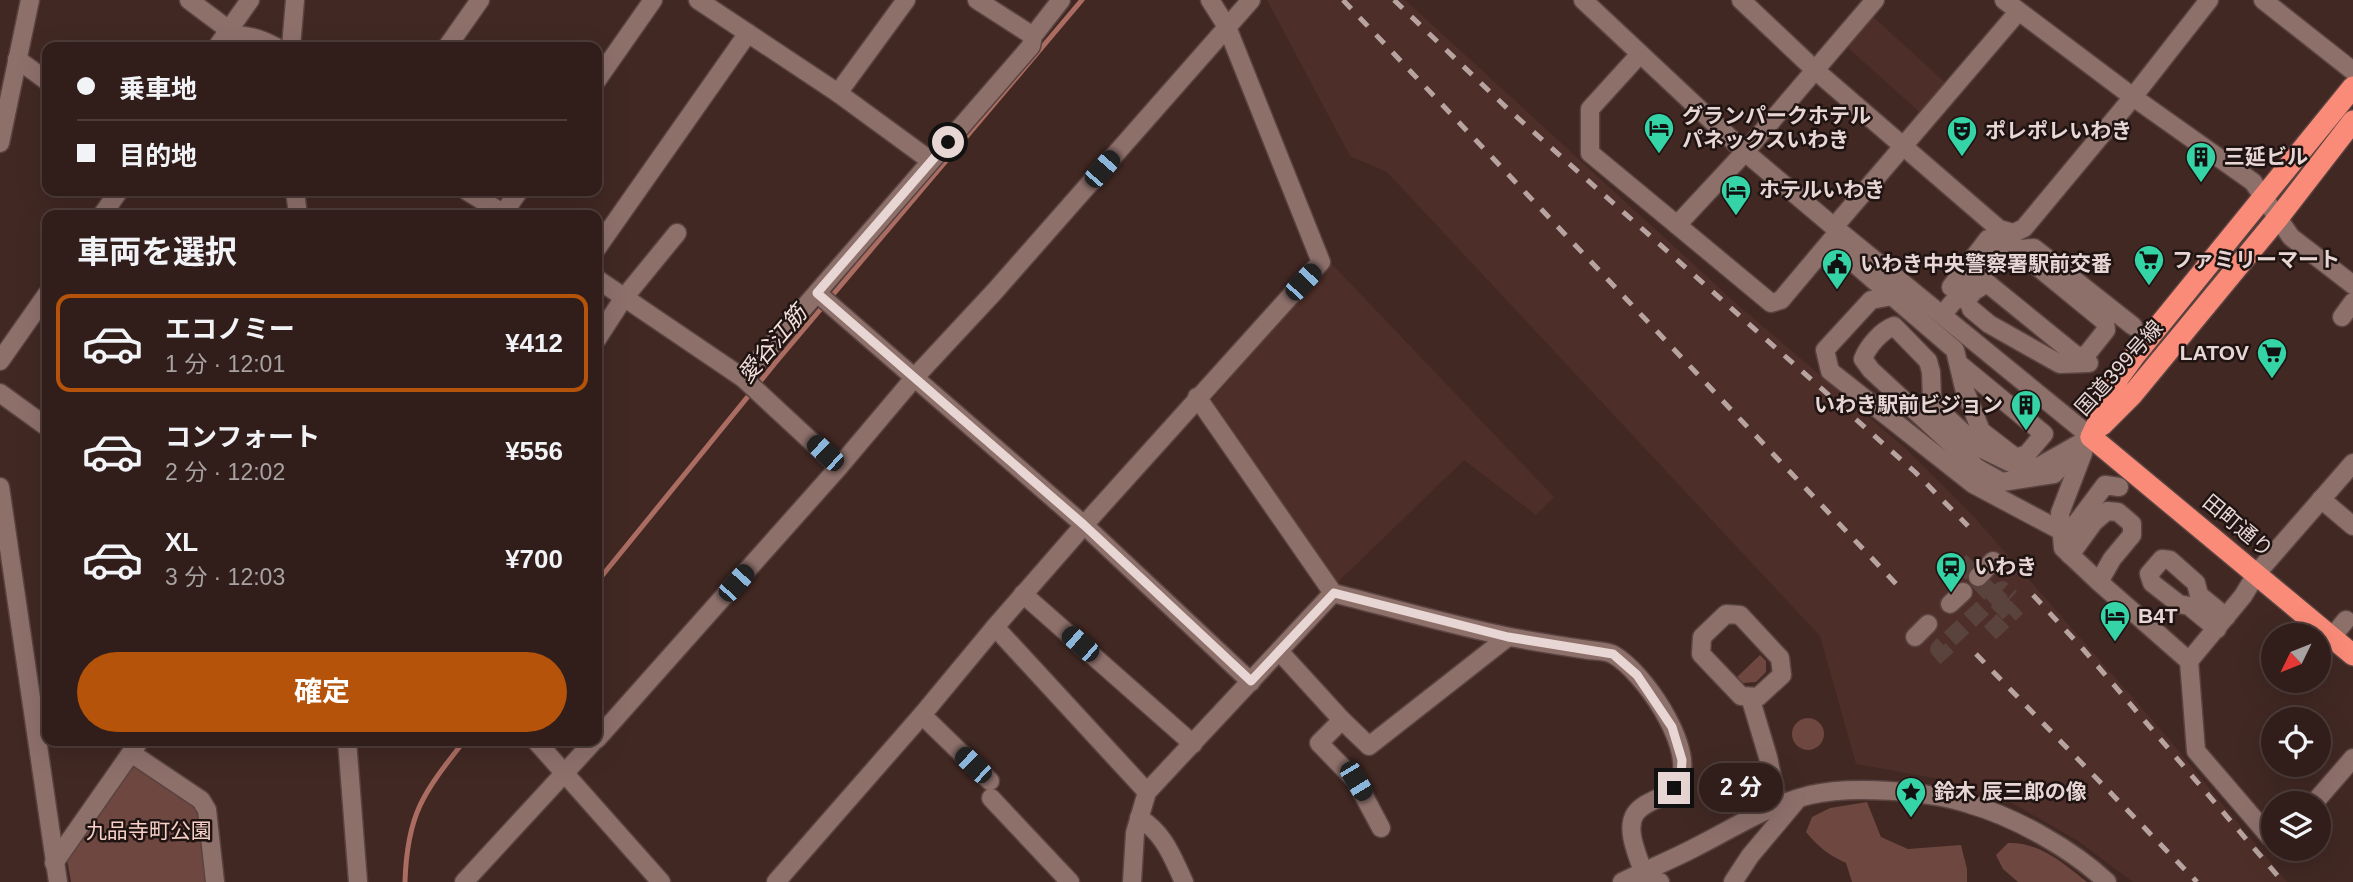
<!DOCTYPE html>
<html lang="ja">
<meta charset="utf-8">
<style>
:root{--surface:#311e1a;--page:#392723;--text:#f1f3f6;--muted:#a8a2a2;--line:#4c3c39;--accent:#b45309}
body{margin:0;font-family:Helvetica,"Noto Sans JP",sans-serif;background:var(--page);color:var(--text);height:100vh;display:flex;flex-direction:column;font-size:26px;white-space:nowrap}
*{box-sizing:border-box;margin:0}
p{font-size:23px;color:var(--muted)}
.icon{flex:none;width:38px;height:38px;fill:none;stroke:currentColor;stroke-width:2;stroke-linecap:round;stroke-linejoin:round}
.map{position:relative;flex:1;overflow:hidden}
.sheet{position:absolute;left:42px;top:210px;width:560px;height:536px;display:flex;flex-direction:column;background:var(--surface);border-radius:14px;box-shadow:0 7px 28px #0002,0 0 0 2px var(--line)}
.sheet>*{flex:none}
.hud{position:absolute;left:42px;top:42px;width:560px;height:154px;border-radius:14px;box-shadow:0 7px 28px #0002,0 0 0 2px var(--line);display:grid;align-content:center;height:154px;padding:0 35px;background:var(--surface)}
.needle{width:46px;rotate:227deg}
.controls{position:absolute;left:2261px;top:623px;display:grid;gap:14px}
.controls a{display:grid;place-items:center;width:70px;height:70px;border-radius:50%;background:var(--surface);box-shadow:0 7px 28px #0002,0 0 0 2px var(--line);font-size:35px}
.end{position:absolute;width:32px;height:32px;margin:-16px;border:9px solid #e7d6d3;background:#111;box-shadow:0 0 0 4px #111}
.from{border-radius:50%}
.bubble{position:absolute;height:49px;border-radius:24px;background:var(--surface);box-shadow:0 7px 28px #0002,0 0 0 2px var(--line);font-size:23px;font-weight:700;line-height:49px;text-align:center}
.car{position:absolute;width:21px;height:42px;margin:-21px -10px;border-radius:9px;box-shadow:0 0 5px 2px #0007;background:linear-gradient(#222 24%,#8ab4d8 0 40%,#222 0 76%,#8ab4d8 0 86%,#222 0)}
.hud b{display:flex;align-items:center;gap:24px;height:66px;font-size:26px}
.hud b+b{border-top:2px solid var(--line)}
.hud i{width:18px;height:18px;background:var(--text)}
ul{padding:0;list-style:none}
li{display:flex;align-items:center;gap:21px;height:98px;margin:0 14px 10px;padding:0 21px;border:4px solid transparent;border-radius:14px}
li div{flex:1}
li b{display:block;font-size:26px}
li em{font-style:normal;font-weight:700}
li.selected{border-color:var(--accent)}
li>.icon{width:63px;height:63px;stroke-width:1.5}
h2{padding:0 35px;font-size:32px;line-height:84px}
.button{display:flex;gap:14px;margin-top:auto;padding:14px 35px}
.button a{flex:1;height:80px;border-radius:42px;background:var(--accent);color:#fff;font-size:28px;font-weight:700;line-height:80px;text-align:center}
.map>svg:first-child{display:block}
.built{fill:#4e2e28}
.green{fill:#6d4740}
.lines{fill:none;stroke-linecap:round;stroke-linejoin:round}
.stream{stroke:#ab6c61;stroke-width:5}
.minor-tunnel{stroke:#5a423d;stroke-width:18;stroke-dasharray:18 9;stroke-linecap:butt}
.minor-casing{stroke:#594340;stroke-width:21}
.highway-casing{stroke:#594340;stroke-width:24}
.minor{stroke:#8e706b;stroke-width:18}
.highway{stroke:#fa8b78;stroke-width:21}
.rail{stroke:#b7a4a0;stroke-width:5;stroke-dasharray:12 12;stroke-linecap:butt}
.route{stroke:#e7d6d3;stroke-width:9}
.labels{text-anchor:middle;stroke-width:5;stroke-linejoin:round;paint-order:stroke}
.poi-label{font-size:21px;font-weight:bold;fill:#e7d6d3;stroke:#1f1412;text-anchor:start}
.street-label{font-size:21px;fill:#e7d6d3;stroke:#1f1412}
.park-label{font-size:21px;fill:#f7d0c8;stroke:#1f1412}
.water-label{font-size:23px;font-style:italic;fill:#f2deda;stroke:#1f1412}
</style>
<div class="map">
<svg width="2353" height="882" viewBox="0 0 2353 882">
<rect width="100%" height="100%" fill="#412823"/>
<g class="built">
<polygon points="1267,0 1405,0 1739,306 1904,447 1975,518 2161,730 2287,882 2133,882 2078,841 2010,802 1945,780 1856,764 1820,636 1387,172 1350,156"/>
<polygon points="1870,14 1950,87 1924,116 1844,44"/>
<polygon points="1330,262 1554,497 1536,515 1464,460 1337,583 1212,400"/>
</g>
<g class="green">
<polygon points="1760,655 1766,661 1766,672 1756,682 1743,683 1737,677"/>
<circle cx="1808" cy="734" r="16"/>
<polygon points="136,764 199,806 210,882 71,882 67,859 130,768"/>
<path d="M1867,802L1881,837L1908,849L1961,845L1967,869V882H1852L1846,863C1829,855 1818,847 1806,832L1812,817L1830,808Z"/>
<path d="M2008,843C2040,842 2063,863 2087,882H2018L2003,869L1996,855Z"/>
</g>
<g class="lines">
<g class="stream">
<polyline points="597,582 776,362 1082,0"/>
<path d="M405,882C407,813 424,792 465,740"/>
</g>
<g class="minor-tunnel">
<polyline points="1960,561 2010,614"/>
<polyline points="1990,633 2017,607"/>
<polyline points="1947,658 1939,649 2002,590 2011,598"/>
</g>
<g class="minor-casing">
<g id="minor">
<polyline points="189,0 229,30"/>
<polyline points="698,0 838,93 931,161"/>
<polyline points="977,0 1033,36"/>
<polyline points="1583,0 1745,152 1834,227 2091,437"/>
<polyline points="1741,0 1815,70 1999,229 2013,233"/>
<polyline points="2004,0 2133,97 2253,182 2291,237 2353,285"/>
<polyline points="2263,0 2353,71"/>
<path d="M225,36C243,33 260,38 276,47"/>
<polyline points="217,47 250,0"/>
<polyline points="291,47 295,0"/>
<polyline points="447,47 480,0"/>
<polyline points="1640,54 1590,109 1590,153 1677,225"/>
<polyline points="17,59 47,81"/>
<polyline points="597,80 653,0"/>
<polyline points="838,93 906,0"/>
<polyline points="0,143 30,0"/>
<polyline points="295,191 298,215"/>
<polyline points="467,191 506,215"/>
<polyline points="102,215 119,191"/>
<polyline points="502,215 519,191"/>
<polyline points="1834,227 2018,12"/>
<polyline points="1839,231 1781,300 1771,303 1677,225 1745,152 1875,0"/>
<polyline points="597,248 748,33"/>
<polyline points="1839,250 1892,296"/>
<polyline points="597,279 743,378 839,467"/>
<polyline points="1951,287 1988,239 2003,250 2034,248 2133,326"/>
<polyline points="817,293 1084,525 1251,682"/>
<polyline points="1966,301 1974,291 1987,283 2078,357 2087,354 2106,330 2105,322 2027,258 1996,261"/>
<polyline points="1971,309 1989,324 2060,364 2089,363"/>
<path d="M1942,315L1976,275L1996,261C2000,244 2008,235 2024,228L2133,97L2209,0"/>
<polyline points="2342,317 2353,302"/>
<path d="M1894,326L1928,361L1931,372L1932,399L1939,410L1980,448L2011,463L2038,467L2091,437L2054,474L2002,482L1977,468L1871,370L1863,359C1868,346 1881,331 1894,326Z"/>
<polyline points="597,339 623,299 677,233"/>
<polyline points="0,361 47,294"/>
<polyline points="1958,363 2044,434 2027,454 2016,458 1981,431 1964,388 1955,350 1892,296 1871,300 1825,350 1830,371 1973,484 2067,534"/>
<polyline points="743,378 1031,46 1033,36 1061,0"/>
<polyline points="0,393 47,427"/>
<path d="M1197,397L1333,593C1392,608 1450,625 1510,637C1536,642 1562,646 1589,650C1596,651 1608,651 1614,655C1643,672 1691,742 1681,776C1671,809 1617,792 1635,848C1639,861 1642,871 1651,881L1660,882"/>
<polyline points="2083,453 2060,513 2063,548 2099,582"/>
<polyline points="0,487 58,882"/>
<polyline points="2321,499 2353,526"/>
<polyline points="2063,541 2105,485 2119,487"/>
<polyline points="2070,555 2094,522 2107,511 2118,512 2132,524 2132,535 2112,559 2099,582 2189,661 2196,751 2269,836 2273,835"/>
<polyline points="1978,577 1993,561"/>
<polyline points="1023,594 1193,744"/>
<polyline points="1950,604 1963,592"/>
<polygon points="1726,614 1740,615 1780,658 1782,675 1758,697 1741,696 1701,654 1702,637"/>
<polyline points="995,627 1147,792"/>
<polyline points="2217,629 2189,606 2179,604 2152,583 2149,574 2162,559 2170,560 2196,583 2199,595 2226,617"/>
<polyline points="1915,637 1928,624"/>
<polyline points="2332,637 2346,620"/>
<polyline points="1279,651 1342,720 1369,746 1508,637"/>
<polyline points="2189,661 2243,596 2257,573 2353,463"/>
<polyline points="1750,697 1768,757 1778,806"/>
<polyline points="922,715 990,781"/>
<polyline points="1342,720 1319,743 1356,781 1381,828"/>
<polyline points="597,739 839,467 915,377 995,291 1251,0"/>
<polyline points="347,740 358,882"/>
<polyline points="535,740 661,882"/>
<polyline points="131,753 201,800 207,810 215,882"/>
<polyline points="991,798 1070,882"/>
<polyline points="2314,803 2353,758"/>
<path d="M1139,818C1164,833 1172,856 1184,882"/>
<polyline points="54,863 140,740"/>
<polyline points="464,882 595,740"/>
<polyline points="776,882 922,715 995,627 1084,525 1321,262 1227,27 1210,0"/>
<polyline points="1132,882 1135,833 1147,792 1333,593"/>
<path d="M1622,882C1646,870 1671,860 1694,848C1732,829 1768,805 1810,795C1852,785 1928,791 1969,804C2015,817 2072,849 2107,882"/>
<polyline points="1733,882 1750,856 1797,800"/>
</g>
</g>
<g class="highway-casing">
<g id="highway">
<polyline points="2102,425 2132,395 2278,218 2353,121"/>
<polyline points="2091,437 2119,377 2135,355 2353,87"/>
<polyline points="2091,437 2353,655"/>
</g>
</g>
<use href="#minor" class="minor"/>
<use href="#highway" class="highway"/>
<g class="rail">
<polyline points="1343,0 1901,589"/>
<polyline points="1394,0 1510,111 1915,472 1968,526"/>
<polyline points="2033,595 2083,649 2283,882"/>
<polyline points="1976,654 2197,882"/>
</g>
</g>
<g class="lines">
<polyline class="route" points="948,142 817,293 1084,525 1251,681 1334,593 1508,637 1613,654 1637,675 1672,727 1682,760 1681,777 1674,788"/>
</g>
<defs>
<g id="hotel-pin" transform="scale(1.575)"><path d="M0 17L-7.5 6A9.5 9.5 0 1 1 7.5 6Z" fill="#35d4a7" stroke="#1f1412"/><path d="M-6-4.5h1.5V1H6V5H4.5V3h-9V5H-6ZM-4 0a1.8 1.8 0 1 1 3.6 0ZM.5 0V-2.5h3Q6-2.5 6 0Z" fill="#111"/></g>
<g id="theatre-pin" transform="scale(1.575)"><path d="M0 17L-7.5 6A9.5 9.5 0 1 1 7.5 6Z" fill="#35d4a7" stroke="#1f1412"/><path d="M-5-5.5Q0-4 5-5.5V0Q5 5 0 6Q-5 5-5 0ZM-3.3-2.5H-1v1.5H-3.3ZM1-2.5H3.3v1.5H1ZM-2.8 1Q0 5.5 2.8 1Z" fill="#111"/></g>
<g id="building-pin" transform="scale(1.575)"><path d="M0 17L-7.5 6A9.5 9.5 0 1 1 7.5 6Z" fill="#35d4a7" stroke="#1f1412"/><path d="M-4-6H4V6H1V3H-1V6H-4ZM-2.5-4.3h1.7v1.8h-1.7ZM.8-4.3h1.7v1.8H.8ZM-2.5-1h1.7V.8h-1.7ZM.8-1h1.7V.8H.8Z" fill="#111"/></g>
<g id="supermarket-pin" transform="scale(1.575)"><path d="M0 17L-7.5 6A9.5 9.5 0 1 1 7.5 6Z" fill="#35d4a7" stroke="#1f1412"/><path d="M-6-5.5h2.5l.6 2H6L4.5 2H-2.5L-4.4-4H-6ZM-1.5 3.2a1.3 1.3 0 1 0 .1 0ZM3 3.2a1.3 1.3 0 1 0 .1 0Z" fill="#111"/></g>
<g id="civic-pin" transform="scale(1.575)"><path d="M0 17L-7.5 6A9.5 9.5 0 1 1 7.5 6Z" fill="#35d4a7" stroke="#1f1412"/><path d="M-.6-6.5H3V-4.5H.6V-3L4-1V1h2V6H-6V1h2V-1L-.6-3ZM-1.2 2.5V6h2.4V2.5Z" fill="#111"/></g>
<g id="station-pin" transform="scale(1.575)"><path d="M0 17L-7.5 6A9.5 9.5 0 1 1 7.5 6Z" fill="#35d4a7" stroke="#1f1412"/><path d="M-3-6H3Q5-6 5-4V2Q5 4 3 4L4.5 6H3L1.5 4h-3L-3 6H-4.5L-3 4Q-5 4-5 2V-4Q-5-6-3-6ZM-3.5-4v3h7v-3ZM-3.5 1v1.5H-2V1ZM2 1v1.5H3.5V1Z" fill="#111"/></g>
<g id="sight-pin" transform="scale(1.575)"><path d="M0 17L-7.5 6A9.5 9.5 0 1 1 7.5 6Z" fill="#35d4a7" stroke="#1f1412"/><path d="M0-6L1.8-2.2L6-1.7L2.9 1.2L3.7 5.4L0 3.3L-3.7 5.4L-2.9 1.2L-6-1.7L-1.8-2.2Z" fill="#111"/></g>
</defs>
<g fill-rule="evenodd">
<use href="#hotel-pin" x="1659" y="128"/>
<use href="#theatre-pin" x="1962" y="131"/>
<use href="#building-pin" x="2201" y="157"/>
<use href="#hotel-pin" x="1736" y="190"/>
<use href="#supermarket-pin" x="2149" y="260"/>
<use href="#civic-pin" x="1837" y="264"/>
<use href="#supermarket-pin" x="2272" y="353"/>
<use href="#building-pin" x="2026" y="405"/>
<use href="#station-pin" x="1951" y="567"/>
<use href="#hotel-pin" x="2115" y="616"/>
<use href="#sight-pin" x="1911" y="792"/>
</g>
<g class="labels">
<g class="poi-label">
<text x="1682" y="123">グランパークホテル<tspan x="1682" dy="24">パネックスいわき</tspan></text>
<text x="1985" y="138">ポレポレいわき</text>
<text x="2224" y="164">三延ビル</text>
<text x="1759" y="197">ホテルいわき</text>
<text x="2172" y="267">ファミリーマート</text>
<text x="1860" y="271">いわき中央警察署駅前交番</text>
<text x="2249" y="360" text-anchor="end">LATOV</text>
<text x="2003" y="412" text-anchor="end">いわき駅前ビジョン</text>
<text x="1974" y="574">いわき</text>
<text x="2138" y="623">B4T</text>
<text x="1934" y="799">鈴木 辰三郎の像</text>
</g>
<g class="street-label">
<text transform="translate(2119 368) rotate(-48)" y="7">国道399号線</text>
<text transform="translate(2238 526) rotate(40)" y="7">田町通り</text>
</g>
<g class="park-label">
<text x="149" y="838">九品寺町公園</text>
</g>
<g class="water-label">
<text transform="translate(772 344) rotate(-50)" y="8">愛谷江筋</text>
</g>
</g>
</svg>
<div class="controls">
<a><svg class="needle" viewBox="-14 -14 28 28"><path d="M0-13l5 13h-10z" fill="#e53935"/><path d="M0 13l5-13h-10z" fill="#a8a2a2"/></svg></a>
<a><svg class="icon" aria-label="locate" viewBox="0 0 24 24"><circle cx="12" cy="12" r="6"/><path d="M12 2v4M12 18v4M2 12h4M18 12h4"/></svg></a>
<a><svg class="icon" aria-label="layers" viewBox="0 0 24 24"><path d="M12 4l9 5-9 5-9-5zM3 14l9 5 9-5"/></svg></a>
</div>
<i class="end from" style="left:948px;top:142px"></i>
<i class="end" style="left:1674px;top:788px"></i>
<div class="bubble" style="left:1699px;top:763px;width:84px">2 分</div>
<i class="car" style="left:1102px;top:169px;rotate:41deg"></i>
<i class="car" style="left:1303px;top:282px;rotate:43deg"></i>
<i class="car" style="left:825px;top:453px;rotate:313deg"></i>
<i class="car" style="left:736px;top:583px;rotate:42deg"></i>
<i class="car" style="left:1080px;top:644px;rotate:311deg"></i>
<i class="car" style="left:973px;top:765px;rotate:314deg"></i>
<i class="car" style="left:1356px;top:781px;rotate:149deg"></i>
<div class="hud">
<b><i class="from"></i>乗車地</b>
<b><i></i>目的地</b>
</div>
<section class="sheet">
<h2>車両を選択</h2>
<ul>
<li class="selected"><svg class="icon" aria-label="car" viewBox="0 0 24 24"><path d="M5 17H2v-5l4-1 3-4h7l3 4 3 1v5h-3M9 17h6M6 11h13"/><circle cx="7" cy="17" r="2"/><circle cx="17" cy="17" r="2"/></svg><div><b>エコノミー</b><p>1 分 · 12:01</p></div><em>¥412</em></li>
<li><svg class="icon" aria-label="car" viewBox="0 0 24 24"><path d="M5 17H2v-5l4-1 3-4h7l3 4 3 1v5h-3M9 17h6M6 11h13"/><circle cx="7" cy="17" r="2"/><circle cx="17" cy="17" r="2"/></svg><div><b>コンフォート</b><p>2 分 · 12:02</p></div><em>¥556</em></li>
<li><svg class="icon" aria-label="car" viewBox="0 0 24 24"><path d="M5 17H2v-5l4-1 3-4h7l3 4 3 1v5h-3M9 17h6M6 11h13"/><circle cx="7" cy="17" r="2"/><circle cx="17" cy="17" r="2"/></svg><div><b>XL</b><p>3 分 · 12:03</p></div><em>¥700</em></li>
</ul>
<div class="button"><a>確定</a></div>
</section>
</div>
